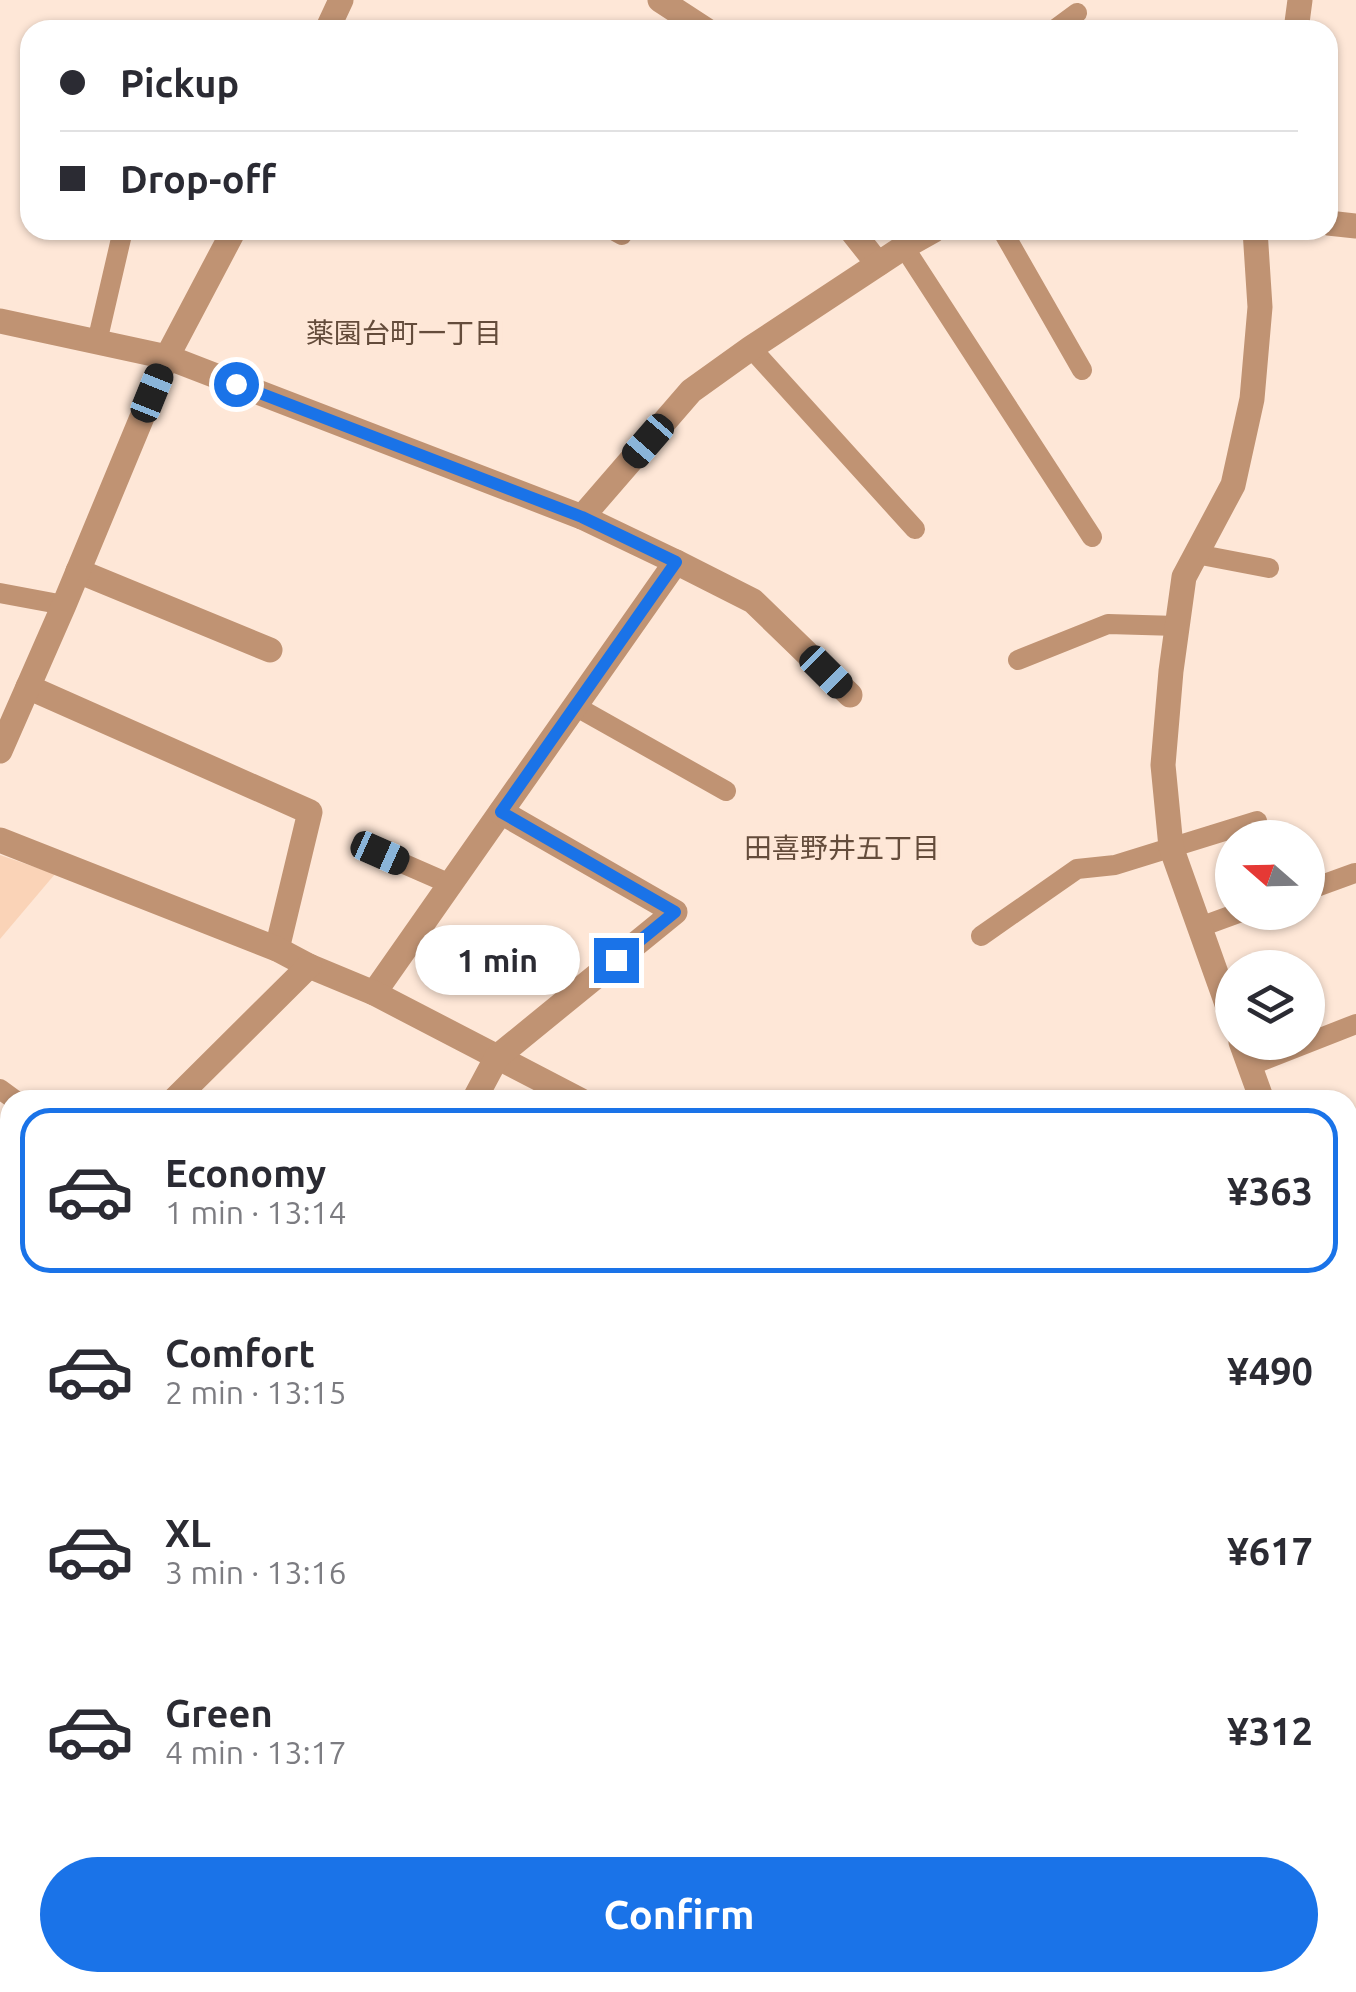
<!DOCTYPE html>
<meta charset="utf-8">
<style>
:root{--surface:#fff;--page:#f7f7f7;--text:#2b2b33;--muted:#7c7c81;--line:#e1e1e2;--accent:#1a73e8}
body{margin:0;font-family:Ubuntu,"Noto Sans JP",sans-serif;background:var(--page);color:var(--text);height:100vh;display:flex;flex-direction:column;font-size:38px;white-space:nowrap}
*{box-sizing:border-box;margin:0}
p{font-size:32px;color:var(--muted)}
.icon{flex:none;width:55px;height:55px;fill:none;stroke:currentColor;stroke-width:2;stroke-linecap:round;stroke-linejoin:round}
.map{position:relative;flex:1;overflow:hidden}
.details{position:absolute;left:0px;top:1090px;width:1358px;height:902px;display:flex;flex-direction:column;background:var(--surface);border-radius:30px 30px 0 0;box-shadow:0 2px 8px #0004}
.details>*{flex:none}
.guide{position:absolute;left:20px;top:20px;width:1318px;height:220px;border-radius:30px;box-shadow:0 2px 8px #0004;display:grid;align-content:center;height:220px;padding:0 40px;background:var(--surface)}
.needle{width:65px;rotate:290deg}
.controls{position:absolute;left:1215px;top:820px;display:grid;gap:20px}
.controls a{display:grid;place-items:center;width:110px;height:110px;border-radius:50%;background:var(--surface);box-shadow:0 2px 8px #0004;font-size:50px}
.end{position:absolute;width:45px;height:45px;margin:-22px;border:12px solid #1a73e8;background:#fff;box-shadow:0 0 0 5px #fff}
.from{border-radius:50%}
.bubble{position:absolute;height:70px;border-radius:35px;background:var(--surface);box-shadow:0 2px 8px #0004;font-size:32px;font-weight:700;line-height:70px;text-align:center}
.car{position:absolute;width:30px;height:60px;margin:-30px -15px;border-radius:12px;box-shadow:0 0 8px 2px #0007;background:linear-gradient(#222 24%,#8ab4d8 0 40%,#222 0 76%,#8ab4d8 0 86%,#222 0)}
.guide b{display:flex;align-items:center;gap:35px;height:95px;font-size:38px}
.guide b+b{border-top:2px solid var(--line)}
.guide i{width:25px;height:25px;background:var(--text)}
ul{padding:18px 0 0;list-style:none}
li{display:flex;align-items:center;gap:30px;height:165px;margin:0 20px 15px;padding:0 20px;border:5px solid transparent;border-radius:30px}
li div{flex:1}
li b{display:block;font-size:38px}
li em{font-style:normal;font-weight:700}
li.selected{border-color:var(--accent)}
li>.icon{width:90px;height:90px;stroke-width:1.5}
.action{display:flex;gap:20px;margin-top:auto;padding:20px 40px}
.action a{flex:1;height:115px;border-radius:60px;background:var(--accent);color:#fff;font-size:40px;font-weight:700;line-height:115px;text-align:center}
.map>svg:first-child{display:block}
.green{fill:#fad3b7}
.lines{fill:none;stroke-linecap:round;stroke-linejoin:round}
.service{stroke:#c09373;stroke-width:20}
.minor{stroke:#c09373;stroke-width:25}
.route{stroke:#1a73e8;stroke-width:12}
.labels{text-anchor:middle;stroke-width:10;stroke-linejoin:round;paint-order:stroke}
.neighbourhood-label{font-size:28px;fill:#644c3b;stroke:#fee7d7}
</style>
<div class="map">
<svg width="1356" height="1992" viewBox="0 0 1356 1992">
<rect width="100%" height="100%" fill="#fee7d7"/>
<polygon class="green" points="0,855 55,874 0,939"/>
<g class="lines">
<g class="service">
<polyline points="1054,30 1077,13"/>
<polyline points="613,230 622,235"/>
<polyline points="1002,230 1082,370"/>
<polyline points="904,247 1092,537"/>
<polyline points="97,342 123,230"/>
<polyline points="751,348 915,529"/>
<polyline points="1196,554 1269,568"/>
<polyline points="0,593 64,605"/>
<polyline points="1018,660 1108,624 1177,626"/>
<polyline points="575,706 726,791"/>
<polyline points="379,853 450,884"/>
<polyline points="1308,890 1355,873"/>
<polyline points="1200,927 1241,912"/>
<polyline points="981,936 1077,869 1115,865 1257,821"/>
<polyline points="1249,1066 1356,1024"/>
<polyline points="0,1089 15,1100"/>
<polyline points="413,1982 418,1992"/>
</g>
<g class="minor">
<polyline points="660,0 706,30"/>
<polyline points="327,30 341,0"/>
<polyline points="1296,30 1300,0"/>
<polyline points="1328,223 1356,226"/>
<polyline points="851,230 878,264"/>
<polyline points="0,321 167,357 582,517 676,562 374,993"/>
<polyline points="582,517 691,391 751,348 904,247 934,230"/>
<polyline points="676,562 753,601 850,695"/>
<polyline points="78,571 270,650"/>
<polyline points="28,687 310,812 277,949"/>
<polyline points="0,751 64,605 167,357 234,230"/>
<polyline points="0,840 277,949 309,966 374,993 580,1100"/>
<polyline points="1232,1018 1171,847 1163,765 1171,671 1184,577 1233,485 1252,399 1260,307 1255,230"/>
<polyline points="1241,1042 1262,1100"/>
<polyline points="174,1100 309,966"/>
<polyline points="474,1100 497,1057 675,912 501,812"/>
<polyline points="1348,1180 1356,1177"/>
<polyline points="0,1301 10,1289"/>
<polyline points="1348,1491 1356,1481"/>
<polyline points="1348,1551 1356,1558"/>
<polyline points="0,1578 10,1585"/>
<polyline points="0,1818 10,1826"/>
<polyline points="0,1860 10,1849"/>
<polyline points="0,1939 10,1945"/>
<polyline points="1348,1940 1356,1936"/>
<polyline points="66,1982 78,1992"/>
<polyline points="219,1982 232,1992"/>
<polyline points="689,1982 690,1992"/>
<polyline points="1346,1982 1351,1992"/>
<polyline points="31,1992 37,1982"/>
<polyline points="863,1992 874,1982"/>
<polyline points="1168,1992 1169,1982"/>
<polyline points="1239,1992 1259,1982"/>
</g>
</g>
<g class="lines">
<polyline class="route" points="236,384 582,517 676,562 501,812 675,912 616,960"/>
</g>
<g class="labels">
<g class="neighbourhood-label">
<text x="404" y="343">薬園台町一丁目</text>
<text x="842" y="858">田喜野井五丁目</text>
</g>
</g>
</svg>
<div class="controls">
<a><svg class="needle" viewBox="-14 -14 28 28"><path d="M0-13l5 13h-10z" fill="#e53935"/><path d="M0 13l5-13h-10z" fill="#7c7c81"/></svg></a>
<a><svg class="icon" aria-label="layers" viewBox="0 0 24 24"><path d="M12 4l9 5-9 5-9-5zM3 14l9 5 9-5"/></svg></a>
</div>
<i class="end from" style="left:236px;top:384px"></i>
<i class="end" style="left:616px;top:960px"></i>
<div class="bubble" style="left:415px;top:925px;width:165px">1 min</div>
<i class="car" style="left:152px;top:393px;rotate:22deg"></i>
<i class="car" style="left:648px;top:441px;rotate:221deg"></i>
<i class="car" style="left:826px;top:672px;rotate:135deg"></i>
<i class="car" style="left:380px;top:853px;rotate:114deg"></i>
<div class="guide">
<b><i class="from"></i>Pickup</b>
<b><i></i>Drop-off</b>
</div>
<section class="details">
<ul>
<li class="selected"><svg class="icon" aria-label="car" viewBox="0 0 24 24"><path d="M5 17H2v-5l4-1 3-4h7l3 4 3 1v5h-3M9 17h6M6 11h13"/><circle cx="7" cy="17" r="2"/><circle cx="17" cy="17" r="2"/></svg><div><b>Economy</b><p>1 min · 13:14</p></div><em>¥363</em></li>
<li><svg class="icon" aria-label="car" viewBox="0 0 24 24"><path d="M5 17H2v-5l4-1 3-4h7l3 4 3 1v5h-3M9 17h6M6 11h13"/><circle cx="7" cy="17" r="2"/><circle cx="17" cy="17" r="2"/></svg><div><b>Comfort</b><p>2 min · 13:15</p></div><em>¥490</em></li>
<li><svg class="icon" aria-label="car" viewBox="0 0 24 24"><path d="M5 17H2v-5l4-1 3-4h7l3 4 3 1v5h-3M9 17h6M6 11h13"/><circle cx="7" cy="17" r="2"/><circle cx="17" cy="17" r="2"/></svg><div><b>XL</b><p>3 min · 13:16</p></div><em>¥617</em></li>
<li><svg class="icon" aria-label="car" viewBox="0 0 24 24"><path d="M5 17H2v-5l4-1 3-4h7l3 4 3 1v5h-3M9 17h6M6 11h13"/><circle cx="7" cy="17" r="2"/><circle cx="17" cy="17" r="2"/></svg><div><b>Green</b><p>4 min · 13:17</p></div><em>¥312</em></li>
</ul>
<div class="action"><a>Confirm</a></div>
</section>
</div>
